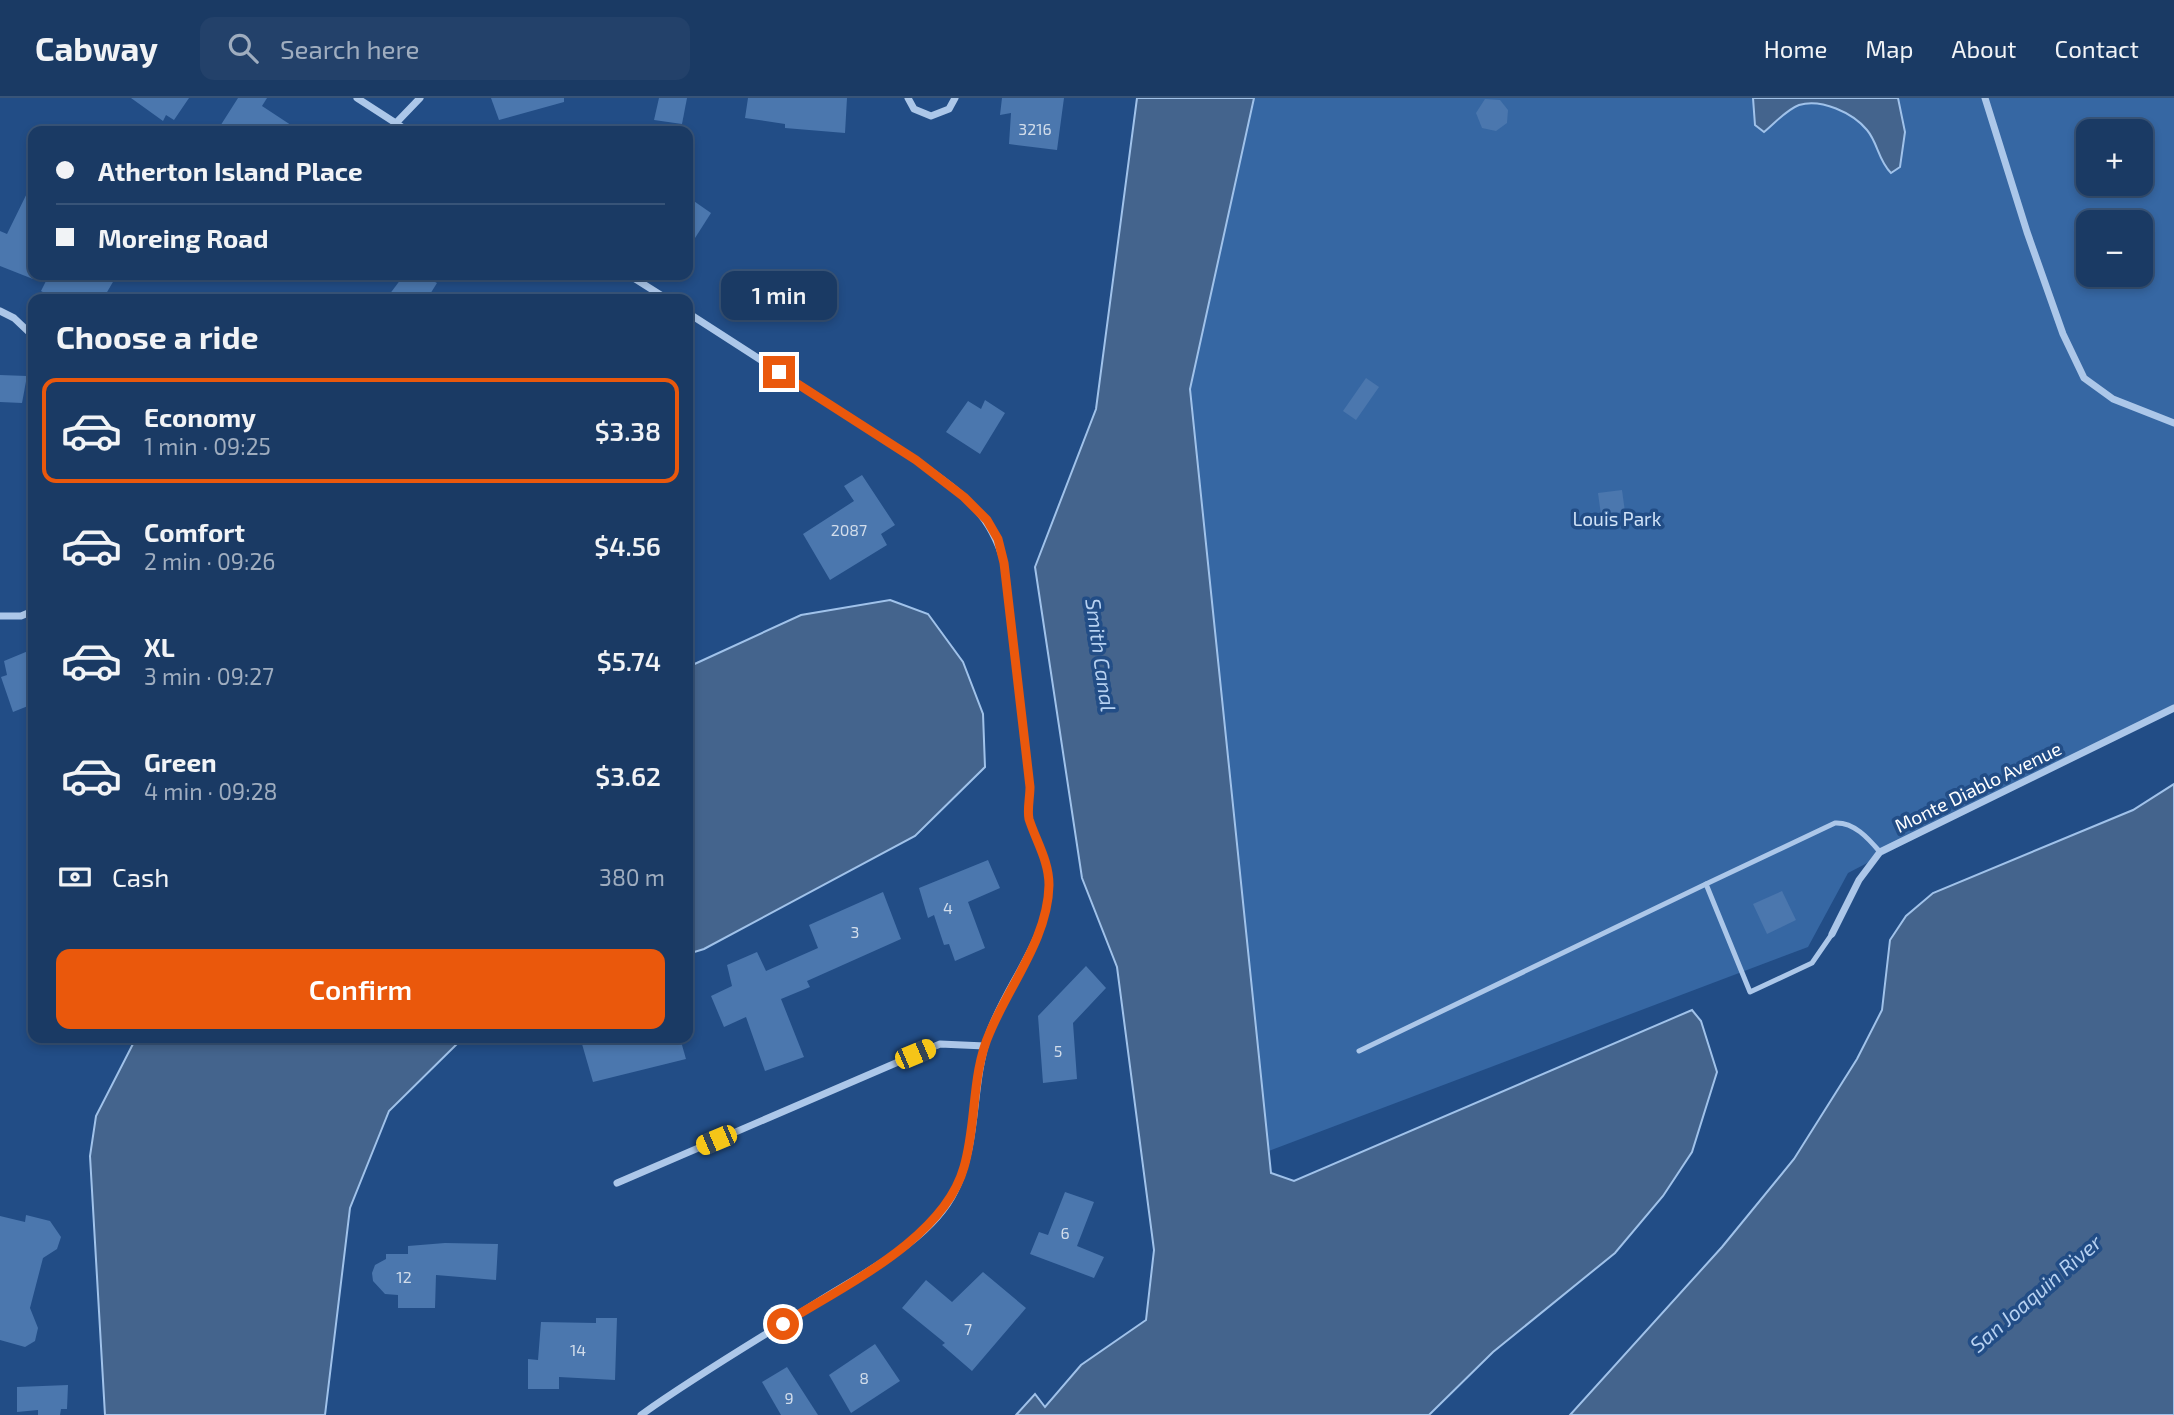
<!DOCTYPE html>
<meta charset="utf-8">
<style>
:root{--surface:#1a3a64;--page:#23416a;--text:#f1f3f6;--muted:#9fadbf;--line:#385478;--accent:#ea580c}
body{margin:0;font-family:"Exo 2",sans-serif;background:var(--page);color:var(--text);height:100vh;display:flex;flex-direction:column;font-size:26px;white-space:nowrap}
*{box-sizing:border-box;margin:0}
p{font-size:23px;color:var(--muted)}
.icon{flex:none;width:38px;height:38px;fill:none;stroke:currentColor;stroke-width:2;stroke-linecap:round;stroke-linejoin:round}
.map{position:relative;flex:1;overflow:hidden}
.drawer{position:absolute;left:28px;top:196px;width:665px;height:749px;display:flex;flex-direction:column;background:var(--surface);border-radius:14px;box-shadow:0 4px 10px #0003,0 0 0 2px var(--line)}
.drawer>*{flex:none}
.guide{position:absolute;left:28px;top:28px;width:665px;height:154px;border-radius:14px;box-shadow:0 4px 10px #0003,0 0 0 2px var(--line);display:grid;align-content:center;height:154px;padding:0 28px;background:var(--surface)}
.controls{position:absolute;left:2076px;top:21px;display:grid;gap:14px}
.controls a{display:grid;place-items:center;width:77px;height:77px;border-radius:14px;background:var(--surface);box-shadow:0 4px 10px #0003,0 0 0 2px var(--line);font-size:35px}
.end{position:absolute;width:32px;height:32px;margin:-16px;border:9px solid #ea580c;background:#fff;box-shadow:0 0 0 4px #fff}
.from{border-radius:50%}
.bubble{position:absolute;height:49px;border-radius:14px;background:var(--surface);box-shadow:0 4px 10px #0003,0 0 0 2px var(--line);font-size:23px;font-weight:600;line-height:49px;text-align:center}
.car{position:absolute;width:21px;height:42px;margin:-21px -10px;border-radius:9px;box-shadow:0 0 5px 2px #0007;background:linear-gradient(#f5c518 24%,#345 0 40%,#f5c518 0 76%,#345 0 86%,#f5c518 0)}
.guide b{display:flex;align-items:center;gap:24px;height:66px;font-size:26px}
.guide b+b{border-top:2px solid var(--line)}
.guide i{width:18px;height:18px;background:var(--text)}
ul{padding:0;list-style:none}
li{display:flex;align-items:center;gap:21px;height:105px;margin:0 14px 10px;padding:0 14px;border:4px solid transparent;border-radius:14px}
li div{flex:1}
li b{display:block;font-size:26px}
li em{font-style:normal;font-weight:600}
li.on{border-color:var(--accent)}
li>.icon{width:63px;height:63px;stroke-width:1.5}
h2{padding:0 28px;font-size:32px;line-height:84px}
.pay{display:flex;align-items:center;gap:18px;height:77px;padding:0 28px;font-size:26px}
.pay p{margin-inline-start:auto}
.button{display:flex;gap:14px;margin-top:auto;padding:14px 28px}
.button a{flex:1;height:80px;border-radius:14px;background:var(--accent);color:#fff;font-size:28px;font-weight:600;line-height:80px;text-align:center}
header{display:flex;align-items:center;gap:42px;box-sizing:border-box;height:98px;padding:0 35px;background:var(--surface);border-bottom:2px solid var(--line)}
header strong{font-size:33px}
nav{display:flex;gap:38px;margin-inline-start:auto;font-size:24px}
.search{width:490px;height:63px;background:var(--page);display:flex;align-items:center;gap:18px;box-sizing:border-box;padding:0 24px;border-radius:14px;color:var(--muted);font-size:26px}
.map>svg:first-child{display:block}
.green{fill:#3667a3;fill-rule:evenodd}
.water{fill:#44648d;stroke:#a0c2ea;stroke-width:2}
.building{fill:#4b77ae}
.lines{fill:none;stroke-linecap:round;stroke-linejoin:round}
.service{stroke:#acc7e9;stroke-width:5}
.minor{stroke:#acc7e9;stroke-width:7}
.route{stroke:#ea580c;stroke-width:9}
.labels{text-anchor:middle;stroke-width:7;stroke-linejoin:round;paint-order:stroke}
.number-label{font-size:16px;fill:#d2ddeb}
.park-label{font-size:19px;fill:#d0e2f7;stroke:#224d86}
.street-label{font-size:19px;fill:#fff;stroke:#224d86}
.water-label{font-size:21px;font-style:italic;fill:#b7d1f1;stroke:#224d86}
</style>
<header>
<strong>Cabway</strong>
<div class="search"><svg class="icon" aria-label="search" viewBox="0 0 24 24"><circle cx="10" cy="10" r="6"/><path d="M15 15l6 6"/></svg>Search here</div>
<nav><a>Home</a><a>Map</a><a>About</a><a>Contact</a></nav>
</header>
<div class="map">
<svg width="2174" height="1317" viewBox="0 0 2174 1317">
<rect width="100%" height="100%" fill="#224d86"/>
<path class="green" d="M1252,0H2174V606L1848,775L1808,849L1250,1060L1182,305ZM2088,33H2140V86H2088ZM2088,124H2140V177H2088Z"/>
<g class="water">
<polygon points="1137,0 1254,0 1190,291 1271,1075 1294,1083 1692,912 1701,923 1717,974 1692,1054 1663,1098 1615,1155 1493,1254 1429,1317 1016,1317 1035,1296 1045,1309 1081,1267 1146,1222 1154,1152 1117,869 1082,780 1035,469 1096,311"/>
<path d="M1753,0H1898L1905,34L1900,69L1891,75C1878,62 1878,45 1867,32C1853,15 1821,0 1799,7C1786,12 1775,25 1764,34L1755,27Z"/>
<polygon points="890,502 928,516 963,564 983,616 985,669 915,738 704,851 688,856 688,569 801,517"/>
<polygon points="2174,686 2174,1317 1570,1317 1722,1149 1794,1061 1857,961 1882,912 1890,842 1906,818 1933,795 2133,712"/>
<polygon points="136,940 463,940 389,1013 350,1110 325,1317 105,1317 90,1058 96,1018"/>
</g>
<g class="building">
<polygon points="131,0 189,0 174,22 166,17 163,23"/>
<polygon points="238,0 267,0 262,8 300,33 217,33"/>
<polygon points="491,0 564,0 564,4 499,22"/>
<polygon points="659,0 687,0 682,26 654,22"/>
<polygon points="748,0 847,0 845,35 785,30 785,26 745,20"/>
<polygon points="1002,0 1064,0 1057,52 1009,46 1011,15 1000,17"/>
<polygon points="1485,1 1500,2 1508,12 1507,25 1496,33 1482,30 1476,15"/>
<polygon points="33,83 33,181 0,168 0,133 7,136"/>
<polygon points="688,99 711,115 688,151"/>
<polygon points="49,177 117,177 103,201 88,201 75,195 71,201 55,201 41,193"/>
<polygon points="404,177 422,177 437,185 427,201 386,201"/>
<polygon points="0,277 27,278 22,305 0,304"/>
<polygon points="1366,280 1379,289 1356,322 1343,313"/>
<polygon points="985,302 1005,315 980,356 946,334 968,303 981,311"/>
<polygon points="862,377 895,427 881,436 887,447 830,482 803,436 854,403 844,388"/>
<polygon points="1622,392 1625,414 1601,417 1598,395"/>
<polygon points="33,551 33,606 13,614 1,579 7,577 4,563"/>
<polygon points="988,762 1000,790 968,804 985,850 955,863 949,846 944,847 934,817 928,820 919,790"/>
<polygon points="1782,793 1796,822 1767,836 1753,806"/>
<polygon points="883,794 901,841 807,883 810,889 781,901 804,959 765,973 746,919 724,929 711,898 732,888 727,867 757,854 766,873 818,850 809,827"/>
<polygon points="1086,868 1106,890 1073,925 1077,981 1043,985 1038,918"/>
<polygon points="602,940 680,940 686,961 593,984 582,946"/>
<polygon points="1065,1094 1094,1104 1077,1148 1104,1159 1094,1180 1030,1156 1039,1134 1048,1137"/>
<polygon points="26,1117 50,1123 61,1139 57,1151 43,1160 30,1210 38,1230 35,1243 25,1249 0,1242 0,1118 25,1124"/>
<polygon points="445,1145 498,1146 496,1182 436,1177 435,1210 398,1210 398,1197 385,1196 373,1183 372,1175 375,1167 386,1161 386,1156 408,1156 408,1148"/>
<polygon points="983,1174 1026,1210 972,1273 942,1247 945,1245 902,1210 926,1182 952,1204"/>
<polygon points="596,1220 617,1220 615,1282 559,1279 559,1291 528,1291 528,1261 538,1262 541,1224 596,1225"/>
<polygon points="875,1246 900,1283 851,1315 829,1277"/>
<polygon points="787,1269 818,1317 781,1317 762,1284"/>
<polygon points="68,1287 67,1311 61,1311 60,1317 38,1317 38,1312 17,1314 17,1289"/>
</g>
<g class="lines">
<g class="service">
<path d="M1832,836L1812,865L1750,894L1706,786L1835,725C1854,724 1868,740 1880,754"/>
<polyline points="1359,953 1706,786"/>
</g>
<g class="minor">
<polyline points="357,0 408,33"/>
<polyline points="908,0 914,11 931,18 949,11 955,0"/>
<polyline points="1985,0 2027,134 2063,236 2084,280 2113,301 2174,325"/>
<polyline points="396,25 420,0"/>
<polyline points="629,177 667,201"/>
<polyline points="0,213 14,220 33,238"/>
<polyline points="0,518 21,518 33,513"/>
<polyline points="1832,836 1859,782 1880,754 2174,610"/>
<polyline points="617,1085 940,946 985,948"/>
<path d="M641,1317C697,1277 757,1242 816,1205C861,1176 931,1143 955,1093C979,1045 971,989 988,938C1005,887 1048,843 1049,787C1049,763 1036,743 1029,721C1027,712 1030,699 1030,689L1004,465C990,412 958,393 916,362L688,215"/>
</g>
</g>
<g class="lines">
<path class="route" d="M779,274L916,362L964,399L987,422L998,441L1004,465L1030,689C1030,699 1027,712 1029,721C1036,743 1049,763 1049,787C1048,840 1010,886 990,934C971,976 977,1025 964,1069C944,1141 843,1188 783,1226"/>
</g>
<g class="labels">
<g class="number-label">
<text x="1035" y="37">3216</text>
<text x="849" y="438">2087</text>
<text x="948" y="816">4</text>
<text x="855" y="840">3</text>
<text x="1058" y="959">5</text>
<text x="1065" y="1141">6</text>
<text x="404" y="1185">12</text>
<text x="968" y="1237">7</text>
<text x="578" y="1258">14</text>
<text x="864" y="1286">8</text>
<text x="789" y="1306">9</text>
</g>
<g class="park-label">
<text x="1617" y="428">Louis Park</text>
</g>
<g class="street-label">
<text transform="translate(1978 689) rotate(-26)" y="7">Monte Diablo Avenue</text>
</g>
<g class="water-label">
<text transform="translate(1100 557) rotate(82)" y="7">Smith Canal</text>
<text transform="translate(2036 1196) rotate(-41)" y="7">San Joaquin River</text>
</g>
</g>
</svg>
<div class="controls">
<a>+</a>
<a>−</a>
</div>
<i class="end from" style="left:783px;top:1226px"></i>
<i class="end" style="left:779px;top:274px"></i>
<div class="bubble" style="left:721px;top:173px;width:116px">1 min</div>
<i class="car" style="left:915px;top:956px;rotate:67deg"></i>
<i class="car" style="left:716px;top:1042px;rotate:247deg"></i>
<div class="guide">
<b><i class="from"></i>Atherton Island Place</b>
<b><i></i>Moreing Road</b>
</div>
<section class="drawer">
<h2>Choose a ride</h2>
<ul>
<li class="on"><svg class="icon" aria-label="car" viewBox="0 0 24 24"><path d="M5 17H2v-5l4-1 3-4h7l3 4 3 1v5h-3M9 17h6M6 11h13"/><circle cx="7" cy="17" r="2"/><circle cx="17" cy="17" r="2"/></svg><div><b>Economy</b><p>1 min · 09:25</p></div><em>$3.38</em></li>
<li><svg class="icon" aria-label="car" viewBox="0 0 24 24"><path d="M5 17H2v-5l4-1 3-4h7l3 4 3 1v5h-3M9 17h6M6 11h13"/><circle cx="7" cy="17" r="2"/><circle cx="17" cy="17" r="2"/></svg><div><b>Comfort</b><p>2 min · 09:26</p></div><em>$4.56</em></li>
<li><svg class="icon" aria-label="car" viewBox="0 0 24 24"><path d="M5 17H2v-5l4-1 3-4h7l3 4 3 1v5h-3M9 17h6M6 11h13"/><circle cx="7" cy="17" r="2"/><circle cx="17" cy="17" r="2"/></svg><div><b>XL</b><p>3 min · 09:27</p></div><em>$5.74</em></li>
<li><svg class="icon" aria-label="car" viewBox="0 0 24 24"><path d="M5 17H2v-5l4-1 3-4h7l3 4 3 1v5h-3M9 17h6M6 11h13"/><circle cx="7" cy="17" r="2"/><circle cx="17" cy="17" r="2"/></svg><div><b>Green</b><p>4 min · 09:28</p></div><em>$3.62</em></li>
</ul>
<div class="pay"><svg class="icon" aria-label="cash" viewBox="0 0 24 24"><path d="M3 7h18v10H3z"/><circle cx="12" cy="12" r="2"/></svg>Cash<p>380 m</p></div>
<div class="button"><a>Confirm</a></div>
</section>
</div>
